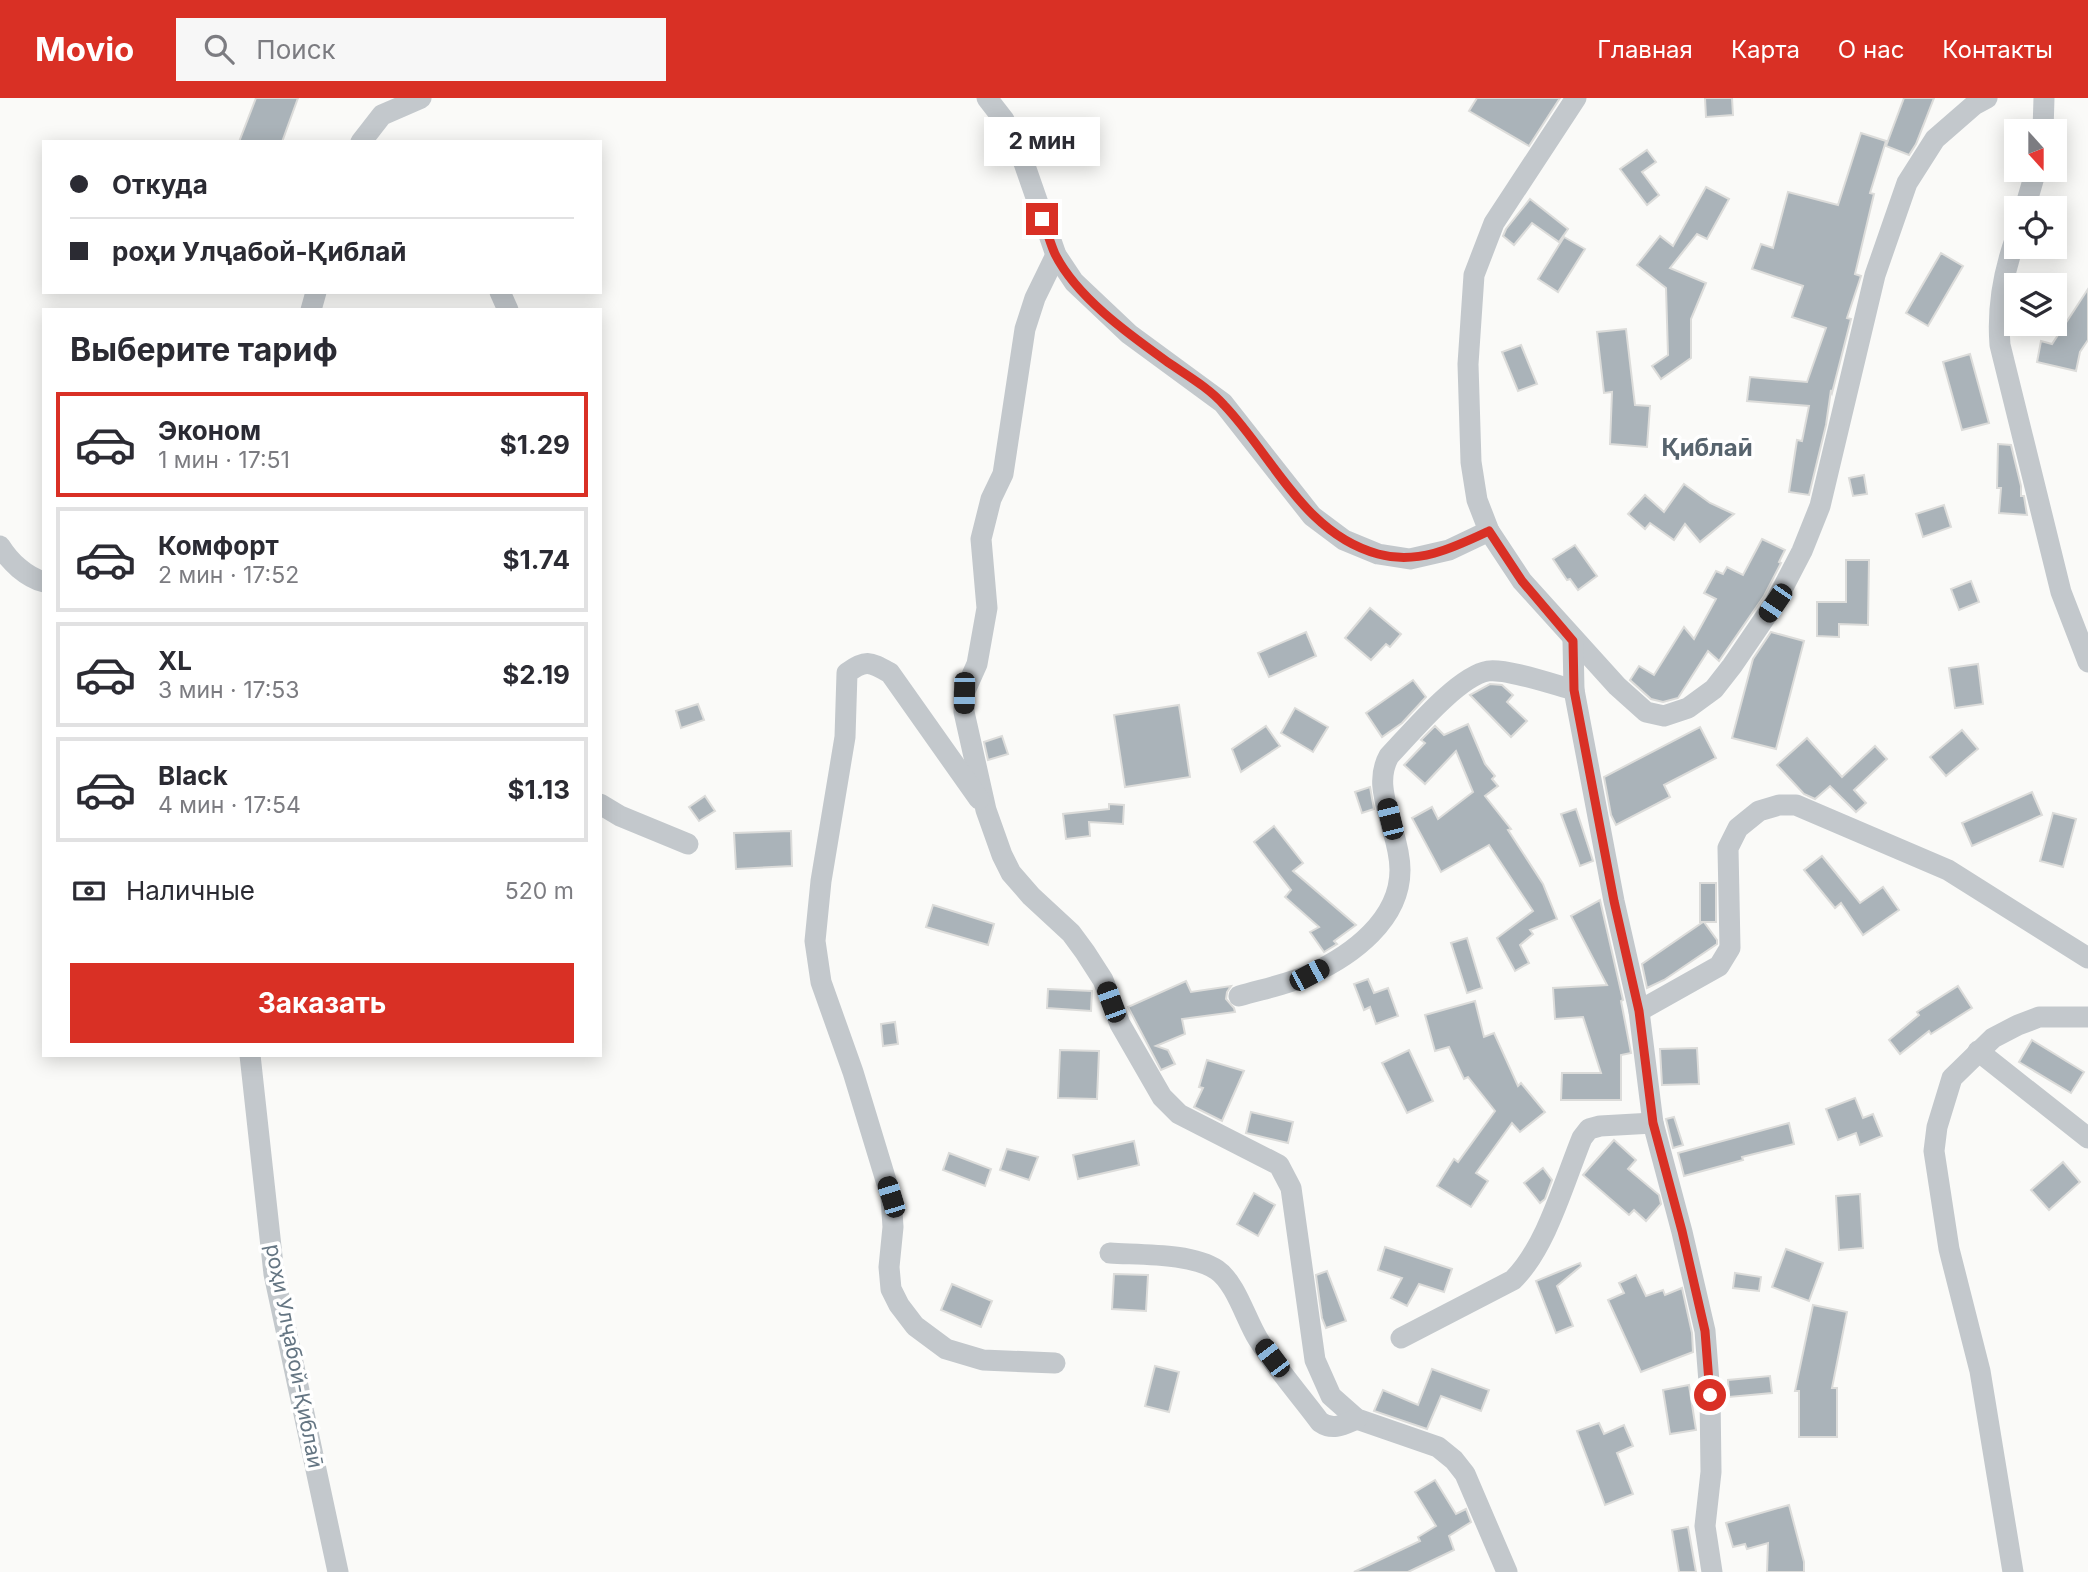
<!DOCTYPE html>
<html lang="ru">
<meta charset="utf-8">
<style>
:root{--surface:#fff;--page:#f7f7f7;--text:#2b2b33;--muted:#7c7c81;--line:#e1e1e2;--accent:#d93025}
body{margin:0;font-family:Inter,sans-serif;background:var(--page);color:var(--text);height:100vh;display:flex;flex-direction:column;font-size:26px;white-space:nowrap}
*{box-sizing:border-box;margin:0}
p{font-size:23px;color:var(--muted)}
.icon{flex:none;width:38px;height:38px;fill:none;stroke:currentColor;stroke-width:2;stroke-linecap:round;stroke-linejoin:round}
.map{position:relative;flex:1;overflow:hidden}
.sheet{position:absolute;left:42px;top:210px;width:560px;height:749px;display:flex;flex-direction:column;background:var(--surface);border-radius:0px;box-shadow:0 4px 18px #0003}
.sheet>*{flex:none}
.hud{position:absolute;left:42px;top:42px;width:560px;height:154px;border-radius:0px;box-shadow:0 4px 18px #0003;display:grid;align-content:center;height:154px;padding:0 28px;background:var(--surface)}
.needle{width:46px;rotate:159deg}
.buttons{position:absolute;left:2004px;top:21px;display:grid;gap:14px}
.buttons a{display:grid;place-items:center;width:63px;height:63px;border-radius:0px;background:var(--surface);box-shadow:0 4px 18px #0003;font-size:35px}
.end{position:absolute;width:32px;height:32px;margin:-16px;border:9px solid #d93025;background:#fff;box-shadow:0 0 0 4px #fff}
.from{border-radius:50%}
.bubble{position:absolute;height:49px;border-radius:0px;background:var(--surface);box-shadow:0 4px 18px #0003;font-size:23px;font-weight:700;line-height:49px;text-align:center}
.car{position:absolute;width:21px;height:42px;margin:-21px -10px;border-radius:9px;box-shadow:0 0 5px 2px #0007;background:linear-gradient(#222 24%,#8ab4d8 0 40%,#222 0 76%,#8ab4d8 0 86%,#222 0)}
.hud b{display:flex;align-items:center;gap:24px;height:66px;font-size:26px}
.hud b+b{border-top:2px solid var(--line)}
.hud i{width:18px;height:18px;background:var(--text)}
ul{padding:0;list-style:none}
li{display:flex;align-items:center;gap:21px;height:105px;margin:0 14px 10px;padding:0 14px;border:4px solid var(--line);border-radius:0px}
li div{flex:1}
li b{display:block;font-size:26px}
li em{font-style:normal;font-weight:700}
li.on{border-color:var(--accent)}
li>.icon{width:63px;height:63px;stroke-width:1.5}
h2{padding:0 28px;font-size:32px;line-height:84px}
.pay{display:flex;align-items:center;gap:18px;height:77px;padding:0 28px;font-size:26px}
.pay p{margin-inline-start:auto}
.action{display:flex;gap:14px;margin-top:auto;padding:14px 28px}
.action a{flex:1;height:80px;border-radius:0px;background:var(--accent);color:#fff;font-size:28px;font-weight:700;line-height:80px;text-align:center}
header{display:flex;align-items:center;gap:42px;box-sizing:border-box;height:98px;padding:0 35px;background:var(--accent);color:#fff}
header strong{font-size:33px}
nav{display:flex;gap:38px;margin-inline-start:auto;font-size:24px}
.search{width:490px;height:63px;background:var(--page);display:flex;align-items:center;gap:18px;box-sizing:border-box;padding:0 24px;border-radius:0px;color:var(--muted);font-size:26px}
.map>svg:first-child{display:block}
.building{fill:#aab3b9;stroke:#dcdcda;stroke-width:2}
.lines{fill:none;stroke-linecap:round;stroke-linejoin:round}
.minor{stroke:#c3c8cc;stroke-width:21}
.route{stroke:#d93025;stroke-width:9}
.labels{text-anchor:middle;stroke-width:7;stroke-linejoin:round;paint-order:stroke}
.street-label{font-size:21px;fill:#657683;stroke:#fff}
.quarter-label{font-size:24px;font-weight:bold;fill:#57646e;stroke:#fff}
</style>
<header>
<strong>Movio</strong>
<div class="search"><svg class="icon" aria-label="search" viewBox="0 0 24 24"><circle cx="10" cy="10" r="6"/><path d="M15 15l6 6"/></svg>Поиск</div>
<nav><a>Главная</a><a>Карта</a><a>О нас</a><a>Контакты</a></nav>
</header>
<div class="map">
<svg width="2088" height="1474" viewBox="0 0 2088 1474">
<rect width="100%" height="100%" fill="#fafaf8"/>
<g class="building">
<polygon points="256,0 298,0 282,44 239,44"/>
<polygon points="1477,0 1560,0 1529,48 1469,13"/>
<polygon points="1705,0 1732,0 1733,17 1706,19"/>
<polygon points="1904,0 1934,0 1916,46 1909,57 1886,48"/>
<polygon points="1861,35 1886,43 1870,95 1874,96 1855,176 1861,178 1847,220 1851,221 1832,295 1831,292 1826,327 1809,397 1789,394 1797,342 1802,343 1809,308 1747,303 1750,279 1807,284 1826,230 1792,219 1803,188 1752,171 1761,146 1773,150 1788,94 1838,107"/>
<polygon points="1647,52 1656,64 1642,74 1659,97 1647,107 1620,71"/>
<polygon points="1706,89 1729,101 1707,141 1697,136 1670,170 1706,185 1691,221 1691,260 1661,281 1652,268 1668,257 1666,190 1637,167 1660,138 1673,148"/>
<polygon points="1530,101 1568,131 1559,144 1532,125 1514,147 1503,138 1506,131"/>
<polygon points="1564,139 1585,151 1558,194 1538,181"/>
<polygon points="1941,155 1963,168 1928,228 1906,215"/>
<polygon points="2088,191 2088,242 2080,254 2076,273 2037,264 2041,243 2052,246"/>
<polygon points="1626,231 1635,307 1650,308 1647,349 1610,346 1612,294 1604,295 1597,234"/>
<polygon points="1521,247 1537,286 1518,293 1502,254"/>
<polygon points="1970,256 1989,325 1962,332 1943,264"/>
<polygon points="1998,346 2011,347 2021,388 2021,398 2024,398 2027,417 1999,415 2001,390 1997,390"/>
<polygon points="1864,377 1867,396 1853,398 1849,380"/>
<polygon points="1684,386 1710,405 1734,416 1700,444 1685,426 1674,442 1650,425 1645,431 1628,416 1645,397 1664,414"/>
<polygon points="1944,407 1951,429 1923,439 1916,416"/>
<polygon points="1762,441 1785,452 1779,464 1781,465 1764,498 1721,560 1719,563 1708,553 1678,600 1663,604 1651,601 1630,582 1639,568 1654,577 1684,529 1694,541 1716,501 1704,495 1716,473 1723,476 1727,469 1743,477"/>
<polygon points="1575,447 1597,478 1578,492 1570,481 1567,482 1553,461"/>
<polygon points="1846,462 1869,462 1868,527 1839,526 1839,539 1817,538 1817,504 1846,504"/>
<polygon points="1971,483 1979,504 1959,512 1951,491"/>
<polygon points="1370,510 1401,536 1390,549 1386,546 1371,562 1345,540"/>
<polygon points="1306,534 1316,558 1269,579 1258,555"/>
<polygon points="1771,534 1804,543 1776,651 1732,640 1753,561"/>
<polygon points="1978,566 1983,606 1955,610 1949,570"/>
<polygon points="1413,582 1426,599 1402,625 1382,639 1366,615"/>
<polygon points="1490,586 1502,587 1513,597 1507,604 1527,623 1511,639 1470,597"/>
<polygon points="698,606 704,622 681,630 676,613"/>
<polygon points="1179,607 1190,679 1125,689 1114,617"/>
<polygon points="1295,610 1328,629 1313,654 1281,635"/>
<polygon points="1468,626 1485,666 1495,678 1492,681 1498,688 1485,698 1511,731 1508,732 1543,786 1557,821 1530,832 1533,836 1520,847 1529,865 1515,873 1497,840 1533,813 1489,747 1441,774 1412,720 1432,709 1438,721 1473,694 1456,653 1425,686 1404,667 1425,645 1421,642 1435,628 1444,637"/>
<polygon points="1266,628 1280,648 1241,674 1232,651"/>
<polygon points="1700,629 1716,660 1664,687 1670,699 1616,727 1611,717 1604,679"/>
<polygon points="1962,632 1978,651 1946,678 1930,659"/>
<polygon points="1002,638 1008,656 988,662 984,644"/>
<polygon points="1807,640 1842,679 1875,648 1887,661 1854,692 1866,705 1856,714 1830,688 1815,701 1804,696 1777,667"/>
<polygon points="1370,689 1374,711 1362,715 1355,694"/>
<polygon points="2032,694 2042,717 1972,748 1962,725"/>
<polygon points="705,698 715,713 699,723 689,709"/>
<polygon points="1109,706 1124,707 1123,726 1089,724 1090,738 1066,741 1063,716 1109,711"/>
<polygon points="1576,711 1593,763 1580,768 1561,716"/>
<polygon points="2053,715 2076,721 2063,769 2040,763"/>
<polygon points="1274,728 1303,765 1293,773 1356,827 1334,843 1337,846 1324,854 1310,834 1319,829 1285,799 1291,792 1254,744"/>
<polygon points="791,733 792,768 736,771 734,735"/>
<polygon points="1822,758 1860,805 1883,789 1899,812 1863,837 1841,805 1835,810 1804,772"/>
<polygon points="1700,785 1716,785 1716,824 1704,824 1717,842 1717,846 1664,882 1647,890 1642,866 1703,824 1700,824"/>
<polygon points="1600,802 1623,902 1621,903 1631,955 1621,957 1621,1002 1561,1002 1562,975 1601,975 1583,919 1555,921 1553,890 1607,887 1571,818"/>
<polygon points="933,807 994,826 988,847 926,829"/>
<polygon points="1467,840 1482,890 1467,895 1451,845"/>
<polygon points="1368,881 1374,895 1388,890 1398,918 1376,926 1370,909 1364,912 1354,886"/>
<polygon points="1186,883 1191,894 1231,888 1227,894 1226,901 1234,910 1235,914 1182,921 1185,936 1156,948 1168,952 1175,966 1161,972 1128,909"/>
<polygon points="1958,888 1972,910 1931,936 1929,933 1900,956 1889,942 1919,917 1917,914"/>
<polygon points="1048,891 1092,893 1091,913 1047,910"/>
<polygon points="1475,903 1484,939 1494,935 1518,988 1521,985 1545,1014 1520,1034 1512,1025 1476,1075 1488,1083 1471,1109 1437,1088 1454,1061 1458,1064 1495,1013 1468,979 1464,981 1449,949 1435,953 1425,917"/>
<polygon points="895,924 898,946 883,948 881,926"/>
<polygon points="2032,942 2084,974 2071,995 2019,964"/>
<polygon points="1697,950 1699,986 1662,987 1660,951"/>
<polygon points="1060,952 1099,953 1097,1001 1058,1000"/>
<polygon points="1409,952 1433,1003 1407,1015 1382,965"/>
<polygon points="1207,962 1244,973 1222,1023 1194,1009 1203,990 1199,989"/>
<polygon points="1855,1000 1863,1020 1873,1016 1882,1038 1860,1047 1856,1035 1838,1042 1826,1011"/>
<polygon points="1251,1014 1293,1024 1288,1045 1246,1035"/>
<polygon points="1674,1019 1683,1047 1673,1050 1666,1021"/>
<polygon points="1789,1025 1794,1046 1742,1059 1743,1062 1684,1078 1678,1055"/>
<polygon points="1614,1042 1636,1062 1628,1071 1659,1097 1661,1106 1646,1123 1634,1112 1629,1117 1583,1077"/>
<polygon points="1134,1043 1139,1067 1078,1081 1073,1057"/>
<polygon points="1007,1051 1038,1059 1029,1082 1000,1072"/>
<polygon points="949,1055 991,1071 985,1088 943,1072"/>
<polygon points="2063,1064 2080,1084 2049,1112 2031,1092"/>
<polygon points="1543,1070 1552,1082 1545,1101 1540,1105 1524,1085"/>
<polygon points="1254,1095 1275,1107 1258,1138 1237,1126"/>
<polygon points="1860,1096 1863,1150 1839,1152 1836,1098"/>
<polygon points="1385,1149 1452,1171 1444,1194 1419,1186 1407,1208 1391,1200 1402,1180 1378,1172"/>
<polygon points="1786,1151 1823,1165 1809,1203 1772,1189"/>
<polygon points="1580,1165 1581,1168 1557,1188 1573,1228 1556,1235 1536,1183"/>
<polygon points="1327,1173 1346,1223 1326,1230 1322,1220 1316,1177"/>
<polygon points="1735,1175 1761,1179 1759,1193 1733,1190"/>
<polygon points="1114,1176 1148,1177 1146,1213 1112,1211"/>
<polygon points="1636,1177 1646,1198 1663,1192 1665,1197 1682,1190 1692,1235 1693,1254 1641,1274 1608,1202 1624,1195 1619,1185"/>
<polygon points="952,1186 992,1203 981,1229 941,1212"/>
<polygon points="1813,1207 1847,1214 1832,1290 1837,1290 1837,1339 1799,1339 1799,1293 1795,1293"/>
<polygon points="1155,1268 1179,1274 1169,1314 1145,1308"/>
<polygon points="1432,1271 1489,1292 1481,1313 1441,1298 1427,1331 1374,1313 1383,1292 1418,1307"/>
<polygon points="1770,1278 1772,1295 1729,1299 1728,1282"/>
<polygon points="1689,1287 1696,1332 1670,1336 1663,1292"/>
<polygon points="1599,1325 1604,1336 1624,1327 1633,1348 1617,1355 1633,1396 1605,1407 1577,1333"/>
<polygon points="1435,1382 1456,1416 1466,1411 1471,1424 1449,1438 1454,1452 1408,1474 1354,1474 1420,1443 1418,1439 1436,1428 1415,1394"/>
<polygon points="1789,1407 1804,1464 1804,1474 1767,1474 1768,1445 1747,1451 1745,1446 1733,1449 1726,1425"/>
<polygon points="1688,1429 1696,1474 1679,1474 1672,1432"/>
</g>
<g class="lines">
<g class="minor">
<polyline points="987,0 1004,22 1024,65 1056,157 1074,184 1129,236 1223,305 1312,418 1344,442 1378,456 1410,461 1449,452 1489,433"/>
<polyline points="1576,0 1494,125 1474,177 1468,266 1471,364 1477,402 1489,433 1522,483 1617,588 1646,614 1664,618 1688,610 1714,591 1732,568 1775,505 1802,453 1820,408 1875,177 1907,85 1935,41 1974,7 1987,0"/>
<polyline points="2043,33 2044,0"/>
<polyline points="361,44 382,17 421,0"/>
<polyline points="2025,110 2036,72"/>
<path d="M2016,139C2003,175 1997,209 2000,247L2061,494L2088,564"/>
<polyline points="1056,157 1035,200 1025,231 1003,376 991,401 981,441 987,510 977,566 964,595 964,614 986,712 1002,757 1011,775 1031,798 1071,835 1085,854 1103,882 1120,926 1162,999 1179,1016 1279,1067 1291,1090 1315,1262 1331,1298 1357,1321 1438,1349 1454,1362 1465,1376 1507,1474"/>
<polyline points="500,194 508,212"/>
<polyline points="311,212 316,194"/>
<path d="M0,448C10,464 26,479 44,484"/>
<polyline points="1573,543 1574,592 1614,803 1639,913 1653,1025 1682,1134 1705,1233 1710,1297 1711,1374 1705,1428 1712,1474"/>
<path d="M979,701L890,575C870,564 866,561 847,575L845,639L821,783L815,843L821,884L853,974L891,1099L893,1129L889,1169L891,1191L899,1207L915,1228L946,1251L983,1262L1055,1265"/>
<polyline points="600,706 620,718 688,746"/>
<path d="M1239,898C1263,891 1289,886 1311,876C1352,857 1400,822 1400,772C1400,758 1396,743 1392,730C1386,705 1376,681 1389,658C1411,635 1458,578 1488,573C1506,570 1555,587 1574,592"/>
<polyline points="1639,913 1719,868 1730,850 1728,750 1738,730 1759,713 1779,707 1796,707 1948,772 2088,860"/>
<polyline points="1978,953 2088,1040"/>
<polyline points="250,957 274,1176 338,1474"/>
<path d="M1110,1155C1140,1157 1192,1155 1217,1172C1236,1185 1246,1222 1258,1241C1276,1270 1300,1297 1320,1324C1333,1333 1343,1327 1357,1321"/>
<path d="M1401,1240L1513,1182C1546,1150 1564,1084 1582,1040L1589,1031L1600,1028L1653,1025"/>
<polyline points="2013,1474 1980,1273 1949,1151 1934,1053 1937,1029 1952,980 1993,940 2018,927 2039,919 2088,919"/>
</g>
</g>
<g class="lines">
<path class="route" d="M1042,121C1047,132 1050,145 1055,156C1077,200 1130,237 1169,265C1188,278 1209,290 1224,307C1273,358 1304,436 1378,456C1418,467 1453,450 1489,433L1522,483L1573,543L1574,592L1614,803L1639,913L1653,1025L1682,1133L1705,1233L1710,1297"/>
</g>
<g class="labels">
<g class="street-label">
<text transform="translate(294 1258) rotate(79)" y="7">роҳи Улҷабой-Қиблаӣ</text>
</g>
<g class="quarter-label">
<text x="1707" y="358">Қиблаӣ</text>
</g>
</g>
</svg>
<div class="buttons">
<a><svg class="needle" viewBox="-14 -14 28 28"><path d="M0-13l5 13h-10z" fill="#e53935"/><path d="M0 13l5-13h-10z" fill="#7c7c81"/></svg></a>
<a><svg class="icon" aria-label="locate" viewBox="0 0 24 24"><circle cx="12" cy="12" r="6"/><path d="M12 2v4M12 18v4M2 12h4M18 12h4"/></svg></a>
<a><svg class="icon" aria-label="layers" viewBox="0 0 24 24"><path d="M12 4l9 5-9 5-9-5zM3 14l9 5 9-5"/></svg></a>
</div>
<i class="end from" style="left:1710px;top:1297px"></i>
<i class="end" style="left:1042px;top:121px"></i>
<div class="bubble" style="left:984px;top:19px;width:116px">2 мин</div>
<i class="car" style="left:1775px;top:505px;rotate:214deg"></i>
<i class="car" style="left:964px;top:595px;rotate:181deg"></i>
<i class="car" style="left:1390px;top:721px;rotate:346deg"></i>
<i class="car" style="left:1309px;top:877px;rotate:62deg"></i>
<i class="car" style="left:1111px;top:904px;rotate:340deg"></i>
<i class="car" style="left:891px;top:1099px;rotate:343deg"></i>
<i class="car" style="left:1272px;top:1260px;rotate:323deg"></i>
<div class="hud">
<b><i class="from"></i>Откуда</b>
<b><i></i>роҳи Улҷабой-Қиблаӣ</b>
</div>
<section class="sheet">
<h2>Выберите тариф</h2>
<ul>
<li class="on"><svg class="icon" aria-label="car" viewBox="0 0 24 24"><path d="M5 17H2v-5l4-1 3-4h7l3 4 3 1v5h-3M9 17h6M6 11h13"/><circle cx="7" cy="17" r="2"/><circle cx="17" cy="17" r="2"/></svg><div><b>Эконом</b><p>1 мин · 17:51</p></div><em>$1.29</em></li>
<li><svg class="icon" aria-label="car" viewBox="0 0 24 24"><path d="M5 17H2v-5l4-1 3-4h7l3 4 3 1v5h-3M9 17h6M6 11h13"/><circle cx="7" cy="17" r="2"/><circle cx="17" cy="17" r="2"/></svg><div><b>Комфорт</b><p>2 мин · 17:52</p></div><em>$1.74</em></li>
<li><svg class="icon" aria-label="car" viewBox="0 0 24 24"><path d="M5 17H2v-5l4-1 3-4h7l3 4 3 1v5h-3M9 17h6M6 11h13"/><circle cx="7" cy="17" r="2"/><circle cx="17" cy="17" r="2"/></svg><div><b>XL</b><p>3 мин · 17:53</p></div><em>$2.19</em></li>
<li><svg class="icon" aria-label="car" viewBox="0 0 24 24"><path d="M5 17H2v-5l4-1 3-4h7l3 4 3 1v5h-3M9 17h6M6 11h13"/><circle cx="7" cy="17" r="2"/><circle cx="17" cy="17" r="2"/></svg><div><b>Black</b><p>4 мин · 17:54</p></div><em>$1.13</em></li>
</ul>
<div class="pay"><svg class="icon" aria-label="cash" viewBox="0 0 24 24"><path d="M3 7h18v10H3z"/><circle cx="12" cy="12" r="2"/></svg>Наличные<p>520 m</p></div>
<div class="action"><a>Заказать</a></div>
</section>
</div>
